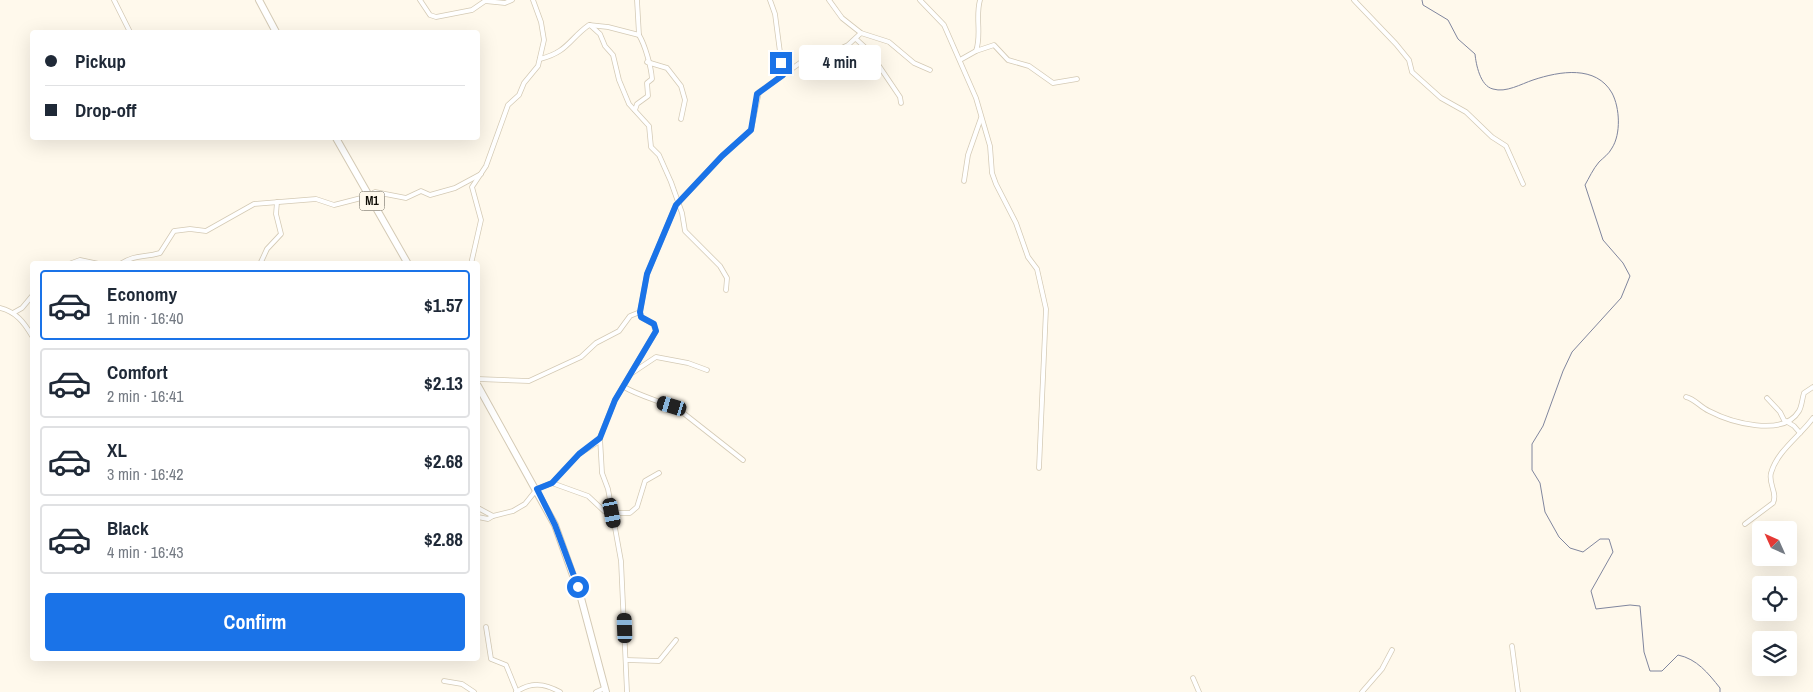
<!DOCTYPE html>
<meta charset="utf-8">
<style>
:root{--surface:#fff;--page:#f6f6f7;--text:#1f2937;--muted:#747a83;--line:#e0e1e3;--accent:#1a73e8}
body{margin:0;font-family:"Archivo Narrow",sans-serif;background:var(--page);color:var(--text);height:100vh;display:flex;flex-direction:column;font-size:19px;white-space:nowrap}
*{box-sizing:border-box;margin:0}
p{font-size:16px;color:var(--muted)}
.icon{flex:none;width:28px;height:28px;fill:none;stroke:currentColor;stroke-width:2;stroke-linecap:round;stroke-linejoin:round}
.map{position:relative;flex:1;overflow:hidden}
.side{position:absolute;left:30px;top:261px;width:450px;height:400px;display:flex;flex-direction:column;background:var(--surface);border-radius:5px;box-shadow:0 5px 20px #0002}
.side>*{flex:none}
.banner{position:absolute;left:30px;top:30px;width:450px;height:110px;border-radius:5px;box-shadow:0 5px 20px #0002;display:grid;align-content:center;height:110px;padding:0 15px;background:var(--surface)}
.needle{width:32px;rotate:315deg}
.controls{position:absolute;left:1752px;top:521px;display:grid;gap:10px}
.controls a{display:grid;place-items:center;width:45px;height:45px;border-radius:5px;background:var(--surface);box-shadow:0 5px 20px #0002;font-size:25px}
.end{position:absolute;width:22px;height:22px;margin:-11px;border:6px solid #1a73e8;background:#fff;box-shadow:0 0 0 2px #fff}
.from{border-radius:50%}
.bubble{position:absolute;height:35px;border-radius:5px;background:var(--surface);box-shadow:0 5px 20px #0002;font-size:16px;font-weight:800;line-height:35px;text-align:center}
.car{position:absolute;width:15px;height:30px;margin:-15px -8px;border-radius:6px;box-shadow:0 0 4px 1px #0007;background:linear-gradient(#222 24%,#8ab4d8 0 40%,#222 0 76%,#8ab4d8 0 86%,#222 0)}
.banner b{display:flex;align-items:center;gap:18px;height:48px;font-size:19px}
.banner b+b{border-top:1px solid var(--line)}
.banner i{width:12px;height:12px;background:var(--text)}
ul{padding:9px 0 0;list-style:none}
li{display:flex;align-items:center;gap:15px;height:70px;margin:0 10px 8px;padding:0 5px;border:2px solid var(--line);border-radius:5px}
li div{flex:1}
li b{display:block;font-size:19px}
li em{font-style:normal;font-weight:800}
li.current{border-color:var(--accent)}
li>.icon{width:45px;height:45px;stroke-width:1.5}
.button{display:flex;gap:10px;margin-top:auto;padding:10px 15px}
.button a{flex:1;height:58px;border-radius:5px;background:var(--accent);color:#fff;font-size:20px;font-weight:800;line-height:58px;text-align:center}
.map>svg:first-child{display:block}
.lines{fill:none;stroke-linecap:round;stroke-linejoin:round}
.stream{stroke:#80869e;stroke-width:1}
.street-casing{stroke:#d4cab5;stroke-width:5.5}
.highway-casing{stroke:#d4cab5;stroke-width:8}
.street{stroke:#fff;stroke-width:4}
.highway{stroke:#fff;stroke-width:6}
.route{stroke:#1a73e8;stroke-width:6}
.labels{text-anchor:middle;stroke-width:4;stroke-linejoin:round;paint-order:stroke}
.shield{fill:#fff9ec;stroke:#57534a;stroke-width:1}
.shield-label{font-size:12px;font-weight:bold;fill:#0f0c05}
</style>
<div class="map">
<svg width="1813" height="692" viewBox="0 0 1813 692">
<rect width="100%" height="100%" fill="#fff9ec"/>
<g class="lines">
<path class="stream" d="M1422,0L1423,5L1448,20L1458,39L1475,54C1476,64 1480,86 1493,89C1506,93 1521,84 1533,80C1560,71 1596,65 1612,93C1620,108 1621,134 1612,148C1609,154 1603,158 1599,162C1593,169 1589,178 1585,185L1603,240L1623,263L1630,276L1621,298L1572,352L1563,371L1543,426L1532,444V470L1540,483L1545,512L1559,537L1570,548L1583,552L1600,539H1609L1613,552L1591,591L1596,609L1630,605L1640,606L1644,652L1650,671H1662L1678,655C1697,659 1708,673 1720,688V692"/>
<g class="street-casing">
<g id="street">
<polyline points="114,0 130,32"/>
<polyline points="420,0 430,15 436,17 472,10 485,1 505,3 512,0"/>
<polyline points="637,0 639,35"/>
<polyline points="770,0 775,14 783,75"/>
<polyline points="829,0 842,18 861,33 889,42 914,63 930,70"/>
<polyline points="920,0 944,25 976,98 990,146 992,173 996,184 1016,223 1028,257 1037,269 1046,309 1039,468"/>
<polyline points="1354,0 1396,44 1409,60 1412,72 1441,98 1466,112 1492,137 1506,146 1523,184"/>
<polyline points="590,25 600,34 605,46 613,55 619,80 629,104 649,126 651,147 659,155 671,182 682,213 685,231 720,266 727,278 726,290"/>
<polyline points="856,39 869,51 900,97 901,103"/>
<polyline points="976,51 994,45 1008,60 1029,66 1053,83 1077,79"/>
<path d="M540,59C568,52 569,39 589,25L608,27L639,35C645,45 651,66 652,79L647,83L648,96L637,104L635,110"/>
<path d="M960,60L976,51C982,34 975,18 980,0"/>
<polyline points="647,62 667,68 681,86 685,100 681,119"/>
<polyline points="964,181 968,155 981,118"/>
<polyline points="261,262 267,249 281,234 276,214 277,202"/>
<polyline points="69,264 80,260 99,264"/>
<path d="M120,264C136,254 143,258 160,253L174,231L190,229L206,231L254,204L316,199L334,205L369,196L375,192L406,198L421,191L430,195L455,188L481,174"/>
<polyline points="471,264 481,220 472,187 486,166 508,105 519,95 524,83 538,66 544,40 541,22 533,0"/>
<path d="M0,308C16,312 24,322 32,336"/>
<polyline points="13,313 22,308 32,296"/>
<polyline points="632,373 656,357 688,363 707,370"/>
<polyline points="478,379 529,381 581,357 596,343 619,331 630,316 640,312"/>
<path d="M624,387C643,398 664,401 682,412L743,460"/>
<path d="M1686,397C1695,399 1700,407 1709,411C1730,422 1783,438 1799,411C1802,406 1802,399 1804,393L1813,387"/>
<polyline points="1767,398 1780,412 1784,420 1794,426 1800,433"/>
<polyline points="600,438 602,473 608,489 621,561 627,692"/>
<polyline points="552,483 588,496 604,511 612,513 630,513 637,507 645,481 659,473"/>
<polyline points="478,508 493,516 513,511 525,504 537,489 552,483 579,454 598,442 615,400 656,331 653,324 641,317 640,312 647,274 676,205 722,156 751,130 759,92 800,63 827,55 848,45 861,33"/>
<polyline points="478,517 488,519 493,516"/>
<path d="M1745,524L1773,503C1778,493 1768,484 1771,473C1777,451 1800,436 1813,418"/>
<polyline points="486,627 491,659 506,665 517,692"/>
<polyline points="1512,646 1518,692"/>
<polyline points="626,660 659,661 676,640"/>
<polyline points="1193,678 1199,692"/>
<polyline points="444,681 462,684 474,692"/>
<path d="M516,692C531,682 544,683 560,692"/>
<polyline points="596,692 605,688"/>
<polyline points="1362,692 1382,669 1392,650"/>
</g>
</g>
<g class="highway-casing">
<g id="highway">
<polyline points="259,0 276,32"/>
<polyline points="336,138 408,264"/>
<polyline points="478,386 555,525 581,598 606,692"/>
</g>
</g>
<use href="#street" class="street"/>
<use href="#highway" class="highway"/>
</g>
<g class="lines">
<polyline class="route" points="578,587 555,525 537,489 552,483 579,454 600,438 615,400 656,331 654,324 641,317 640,312 647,274 676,205 722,156 751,130 757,94 783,75 781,63"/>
</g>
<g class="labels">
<rect class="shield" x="359.5" y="191.5" width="25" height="19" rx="4"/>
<g class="shield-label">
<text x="372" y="205">M1</text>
</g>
</g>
</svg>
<div class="controls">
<a><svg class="needle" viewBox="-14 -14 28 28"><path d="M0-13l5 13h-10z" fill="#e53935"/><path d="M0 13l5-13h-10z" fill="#747a83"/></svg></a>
<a><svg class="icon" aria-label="locate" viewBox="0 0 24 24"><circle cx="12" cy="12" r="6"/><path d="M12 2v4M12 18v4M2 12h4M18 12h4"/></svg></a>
<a><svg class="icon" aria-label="layers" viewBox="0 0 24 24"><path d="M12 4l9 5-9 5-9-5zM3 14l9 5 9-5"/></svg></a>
</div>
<i class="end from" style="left:578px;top:587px"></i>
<i class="end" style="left:781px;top:63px"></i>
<div class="bubble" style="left:799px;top:45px;width:82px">4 min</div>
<i class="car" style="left:672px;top:406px;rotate:287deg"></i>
<i class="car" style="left:612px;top:513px;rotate:169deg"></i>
<i class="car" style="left:625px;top:628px;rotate:358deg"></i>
<div class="banner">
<b><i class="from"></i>Pickup</b>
<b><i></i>Drop-off</b>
</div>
<section class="side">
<ul>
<li class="current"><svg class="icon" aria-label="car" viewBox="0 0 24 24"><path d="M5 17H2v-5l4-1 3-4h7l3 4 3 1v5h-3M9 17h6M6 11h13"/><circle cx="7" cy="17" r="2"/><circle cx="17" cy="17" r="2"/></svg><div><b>Economy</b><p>1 min · 16:40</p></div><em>$1.57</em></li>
<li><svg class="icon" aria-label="car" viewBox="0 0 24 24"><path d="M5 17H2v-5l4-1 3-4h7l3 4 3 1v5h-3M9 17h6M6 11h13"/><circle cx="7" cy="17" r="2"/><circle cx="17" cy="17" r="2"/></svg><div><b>Comfort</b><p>2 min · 16:41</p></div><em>$2.13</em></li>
<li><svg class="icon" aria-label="car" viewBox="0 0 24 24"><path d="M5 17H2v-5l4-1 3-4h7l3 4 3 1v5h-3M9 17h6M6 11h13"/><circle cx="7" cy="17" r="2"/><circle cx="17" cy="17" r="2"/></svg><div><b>XL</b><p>3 min · 16:42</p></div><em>$2.68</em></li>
<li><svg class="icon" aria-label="car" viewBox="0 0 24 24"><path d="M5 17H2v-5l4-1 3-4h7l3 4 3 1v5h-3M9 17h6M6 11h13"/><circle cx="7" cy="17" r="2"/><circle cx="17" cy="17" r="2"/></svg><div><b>Black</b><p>4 min · 16:43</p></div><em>$2.88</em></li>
</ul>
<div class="button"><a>Confirm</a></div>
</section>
</div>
